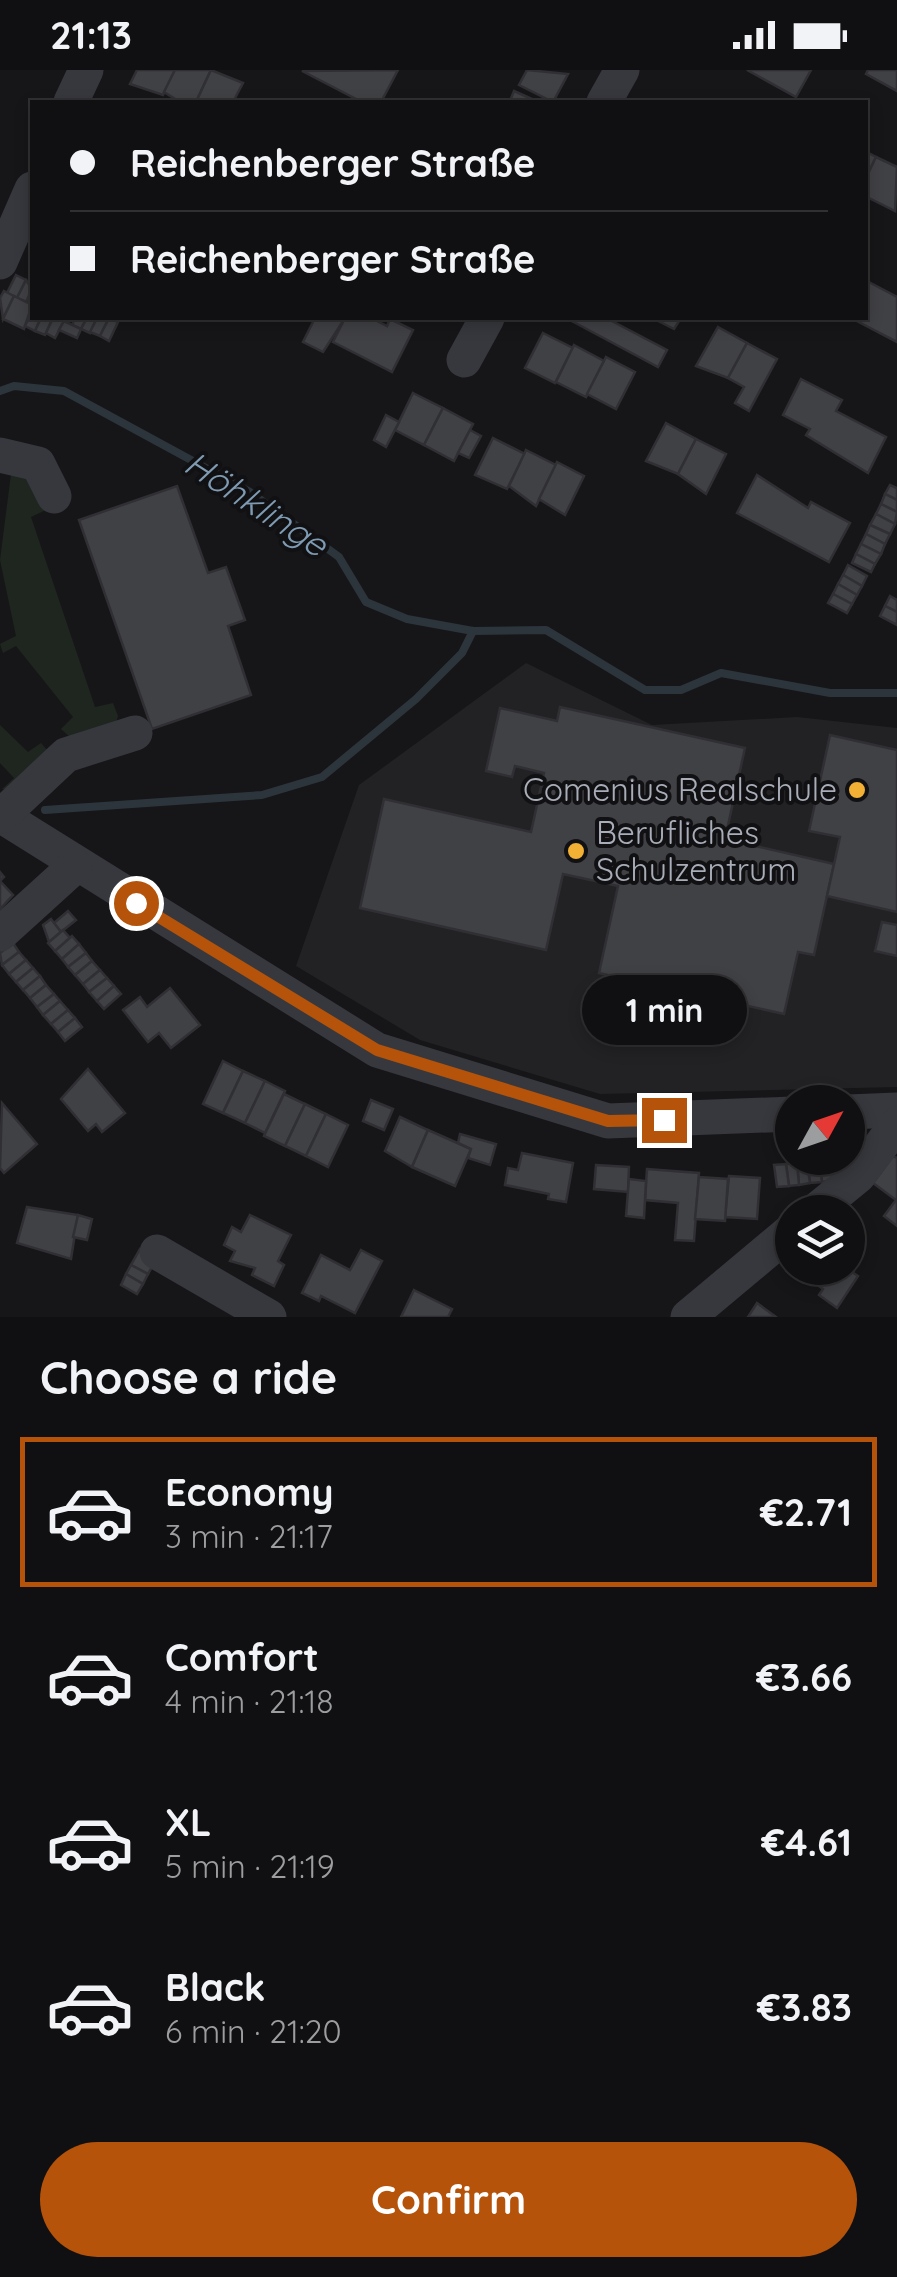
<!DOCTYPE html>
<meta charset="utf-8">
<style>
:root{--surface:#101012;--page:#19191b;--text:#f1f3f6;--muted:#9c9d9f;--line:#303032;--accent:#b45309}
body{margin:0;font-family:Quicksand,sans-serif;background:var(--page);color:var(--text);height:100vh;display:flex;flex-direction:column;font-size:38px;white-space:nowrap}
*{box-sizing:border-box;margin:0}
p{font-size:32px;color:var(--muted)}
.icon{flex:none;width:55px;height:55px;fill:none;stroke:currentColor;stroke-width:2;stroke-linecap:round;stroke-linejoin:round}
.map{position:relative;height:1247px;overflow:hidden}
.panel{display:flex;flex-direction:column;background:var(--surface);flex:1}
.panel>*{flex:none}
.guide{position:absolute;left:30px;top:30px;width:838px;height:220px;border-radius:0px;box-shadow:0 5px 15px #0003,0 0 0 2px var(--line);display:grid;align-content:center;height:220px;padding:0 40px;background:var(--surface)}
.needle{width:65px;rotate:50deg}
.fabs{position:absolute;left:775px;top:1015px;display:grid;gap:20px}
.fabs a{display:grid;place-items:center;width:90px;height:90px;border-radius:50%;background:var(--surface);box-shadow:0 5px 15px #0003,0 0 0 2px var(--line);font-size:50px}
.end{position:absolute;width:45px;height:45px;margin:-22px;border:12px solid #b45309;background:#fff;box-shadow:0 0 0 5px #fff}
.from{border-radius:50%}
.bubble{position:absolute;height:70px;border-radius:35px;background:var(--surface);box-shadow:0 5px 15px #0003,0 0 0 2px var(--line);font-size:32px;font-weight:700;line-height:70px;text-align:center}
.guide b{display:flex;align-items:center;gap:35px;height:95px;font-size:38px}
.guide b+b{border-top:2px solid var(--line)}
.guide i{width:25px;height:25px;background:var(--text)}
ul{padding:0;list-style:none}
li{display:flex;align-items:center;gap:30px;height:150px;margin:0 20px 15px;padding:0 20px;border:5px solid transparent;border-radius:0px}
li div{flex:1}
li b{display:block;font-size:38px}
li em{font-style:normal;font-weight:700}
li.active{border-color:var(--accent)}
li>.icon{width:90px;height:90px;stroke-width:1.5}
h2{padding:0 40px;font-size:45px;line-height:120px}
.primary-button{display:flex;gap:20px;margin-top:auto;padding:20px 40px}
.primary-button a{flex:1;height:115px;border-radius:60px;background:var(--accent);color:#fff;font-size:40px;font-weight:700;line-height:115px;text-align:center}
.status{display:flex;justify-content:space-between;align-items:center;height:70px;padding:0 50px;background:var(--surface);direction:ltr}
.status svg{height:28px;fill:currentColor}
.map>svg:first-child{display:block}
.built{fill:#222225}
.green{fill:#1e261f}
.lines{fill:none;stroke-linecap:round;stroke-linejoin:round}
.stream{stroke:#2c353c;stroke-width:8}
.building{fill:#404145;stroke:#303034;stroke-width:2.5}
.minor{stroke:#37383d;stroke-width:35}
.route{stroke:#b45309;stroke-width:12}
.poi-dot{fill:#f2b134;stroke:#111113;stroke-width:4}
.labels{text-anchor:middle;stroke-width:8;stroke-linejoin:round;paint-order:stroke}
.poi-label{font-size:32px;fill:#a8adb8;stroke:#111113;text-anchor:end}
.water-label{font-size:35px;font-style:italic;fill:#7f9bb3;stroke:#111113}
</style>
<div class="status"><b>21:13</b><svg viewBox="0 0 49 12"><path d="M0 12V9h3v3zM5 12V6h3v6zM10 12V3h3v9zM15 12V0h3v12zM26 1h20v11H26zM47 4h2v5h-2z"/></svg></div>
<div class="map">
<svg width="897" height="1247" viewBox="0 0 897 1247">
<rect width="100%" height="100%" fill="#161618"/>
<polygon class="built" points="526,593 652,655 797,647 897,658 897,1017 600,1024 420,970 296,896 359,715"/>
<g class="green">
<polygon points="32,399 48,439 31,447 95,637 113,633 118,646 115,656 71,668 61,659 73,647 16,576 3,583 0,574 16,566 0,490 11,404"/>
<polygon points="0,655 28,682 41,673 47,680 10,719 2,719 14,708 0,693"/>
</g>
<g class="lines">
<g class="stream">
<polyline points="0,321 14,316 64,321 250,422 339,487 366,532 407,549 473,561 546,560 645,620 681,620 721,603 830,623 897,623"/>
<polyline points="45,740 262,725 322,707 416,629 462,583 473,561"/>
</g>
</g>
<g class="building">
<polygon points="137,0 175,0 163,25 130,14"/>
<polygon points="175,0 211,0 196,32 180,32 164,22"/>
<polygon points="211,0 243,13 233,32 196,32"/>
<polygon points="398,0 381,32 362,32 302,1"/>
<polygon points="527,0 568,4 553,32 519,15"/>
<polygon points="747,0 811,0 796,27"/>
<polygon points="868,0 897,0 897,21 866,4"/>
<polygon points="514,21 532,29 531,32 510,31"/>
<polygon points="865,81 876,87 865,110"/>
<polygon points="876,87 897,97 895,141 865,126 865,110"/>
<polygon points="16,205 26,210 17,228 7,223"/>
<polygon points="26,210 32,219 26,232 17,228"/>
<polygon points="865,210 897,227 897,272 851,248 865,248"/>
<polygon points="4,221 14,226 3,249 0,228"/>
<polygon points="14,226 32,235 24,259 3,249"/>
<polygon points="32,241 32,248 41,248 35,261 25,256"/>
<polygon points="41,248 53,248 45,265 35,261"/>
<polygon points="53,248 64,251 55,268 46,263"/>
<polygon points="75,248 87,248 81,259 72,255"/>
<polygon points="87,248 97,248 90,263 81,259"/>
<polygon points="97,248 109,248 100,266 90,262"/>
<polygon points="109,248 118,252 109,271 100,266"/>
<polygon points="315,248 345,248 323,282 303,272"/>
<polygon points="345,248 371,248 387,256 390,249 413,260 392,302 333,272"/>
<polygon points="566,248 606,248 667,280 658,297"/>
<polygon points="652,248 681,248 674,259"/>
<polygon points="64,251 81,259 77,268 59,260"/>
<polygon points="718,257 747,273 728,308 696,296"/>
<polygon points="543,263 573,278 555,313 525,298"/>
<polygon points="747,273 777,289 749,341 735,333 744,317 728,308"/>
<polygon points="574,275 604,291 586,327 556,312"/>
<polygon points="606,287 635,302 616,339 587,324"/>
<polygon points="801,309 842,330 836,341 886,367 868,403 806,365 810,359 783,345"/>
<polygon points="413,323 443,338 424,375 395,360"/>
<polygon points="443,338 473,354 454,391 424,375"/>
<polygon points="386,345 399,352 386,377 374,370"/>
<polygon points="666,353 696,369 678,404 646,391"/>
<polygon points="470,360 481,366 469,388 458,383"/>
<polygon points="493,368 525,384 507,419 475,405"/>
<polygon points="696,369 726,384 706,424 678,404"/>
<polygon points="526,380 556,395 536,436 509,416"/>
<polygon points="557,392 584,406 565,445 539,429"/>
<polygon points="757,405 808,438 811,432 850,453 829,492 737,443"/>
<polygon points="890,415 897,418 897,430 885,424"/>
<polygon points="177,416 208,503 226,497 245,550 228,556 251,625 152,659 79,450"/>
<polygon points="885,424 897,430 897,442 881,434"/>
<polygon points="881,434 897,442 895,454 876,444"/>
<polygon points="876,444 895,454 890,464 870,455"/>
<polygon points="870,455 890,464 885,474 866,464"/>
<polygon points="866,464 885,474 881,484 861,474"/>
<polygon points="861,474 881,484 875,494 856,484"/>
<polygon points="856,484 875,494 871,502 852,493"/>
<polygon points="848,495 867,506 862,516 843,505"/>
<polygon points="843,505 862,516 857,525 838,514"/>
<polygon points="838,514 857,525 852,534 833,524"/>
<polygon points="833,524 852,534 847,543 828,533"/>
<polygon points="890,526 897,530 897,542 885,536"/>
<polygon points="885,536 897,542 897,555 880,546"/>
<polygon points="560,637 745,678 725,769 834,794 814,885 798,882 784,944 599,903 618,816 563,804 546,880 360,838 384,729 531,762 544,703 515,696 512,707 486,701 500,638 557,651"/>
<polygon points="830,665 897,680 897,842 827,826 840,767 809,761"/>
<polygon points="0,802 4,807 0,811 13,825 0,839"/>
<polygon points="68,841 76,850 61,862 54,853"/>
<polygon points="51,849 61,862 49,872 43,855"/>
<polygon points="882,852 897,855 897,886 875,881"/>
<polygon points="63,860 70,868 55,881 48,873"/>
<polygon points="72,866 79,874 62,889 55,881"/>
<polygon points="13,873 19,882 2,895 0,883"/>
<polygon points="79,874 86,883 68,897 62,889"/>
<polygon points="19,882 26,890 9,904 2,895"/>
<polygon points="86,883 92,891 75,905 68,897"/>
<polygon points="26,890 33,898 16,912 9,904"/>
<polygon points="92,891 100,900 83,914 75,905"/>
<polygon points="33,898 40,906 23,920 16,912"/>
<polygon points="100,900 107,908 89,922 83,914"/>
<polygon points="40,906 46,915 30,928 23,920"/>
<polygon points="107,908 114,916 97,931 89,922"/>
<polygon points="46,915 54,924 37,937 30,928"/>
<polygon points="114,916 121,924 104,939 97,931"/>
<polygon points="170,918 200,955 171,978 159,963 148,972 123,940 140,927 147,937"/>
<polygon points="54,924 60,931 43,945 37,937"/>
<polygon points="60,931 68,940 51,954 43,945"/>
<polygon points="68,940 75,948 58,962 51,954"/>
<polygon points="75,948 82,957 65,971 58,962"/>
<polygon points="223,991 243,1001 223,1043 203,1034"/>
<polygon points="88,999 125,1043 102,1062 96,1054 88,1061 61,1029"/>
<polygon points="243,1001 265,1011 245,1053 223,1043"/>
<polygon points="265,1011 285,1021 265,1063 245,1053"/>
<polygon points="284,1024 305,1034 285,1076 264,1066"/>
<polygon points="371,1030 393,1039 384,1060 363,1051"/>
<polygon points="2,1033 37,1074 4,1103 0,1098"/>
<polygon points="305,1034 326,1044 306,1086 285,1076"/>
<polygon points="326,1044 348,1055 328,1097 306,1086"/>
<polygon points="400,1047 428,1060 412,1097 385,1081"/>
<polygon points="428,1060 471,1079 455,1116 412,1097"/>
<polygon points="460,1064 496,1074 490,1095 468,1088 471,1079 458,1073"/>
<polygon points="522,1083 573,1093 566,1132 548,1129 549,1124 505,1115 508,1098 518,1100"/>
<polygon points="893,1086 897,1088 897,1156 884,1146 896,1130 873,1113"/>
<polygon points="840,1088 843,1109 822,1112 819,1090"/>
<polygon points="819,1090 822,1112 810,1113 807,1092"/>
<polygon points="807,1092 810,1113 799,1115 797,1093"/>
<polygon points="797,1093 799,1115 789,1116 786,1094"/>
<polygon points="786,1094 789,1116 777,1117 774,1095"/>
<polygon points="596,1095 629,1097 628,1122 594,1119"/>
<polygon points="647,1099 699,1103 694,1171 675,1170 678,1133 645,1130"/>
<polygon points="729,1106 760,1108 757,1149 725,1147"/>
<polygon points="699,1107 728,1109 725,1151 695,1149"/>
<polygon points="629,1109 646,1111 644,1148 626,1146"/>
<polygon points="27,1137 78,1145 71,1189 17,1173"/>
<polygon points="78,1145 92,1149 87,1170 73,1167"/>
<polygon points="250,1145 291,1165 278,1191 284,1195 274,1216 252,1205 255,1198 230,1191 235,1181 224,1175 232,1157 241,1162"/>
<polygon points="140,1179 157,1188 148,1204 131,1195"/>
<polygon points="361,1180 382,1191 355,1243 321,1226 319,1231 302,1223 321,1185 350,1200"/>
<polygon points="131,1195 148,1204 143,1214 126,1204"/>
<polygon points="821,1198 846,1198 858,1206 837,1238 819,1225 823,1219 812,1211"/>
<polygon points="126,1204 143,1214 137,1224 121,1215"/>
<polygon points="414,1220 452,1239 448,1247 401,1247"/>
<polygon points="757,1233 776,1247 748,1247"/>
</g>
<g class="lines">
<g class="minor">
<polyline points="71,32 86,0"/>
<polyline points="604,32 622,0"/>
<polyline points="0,192 32,119"/>
<polyline points="464,290 487,248"/>
<polyline points="0,385 38,394 54,426"/>
<polyline points="0,745 377,980 608,1051 792,1044"/>
<polyline points="1,746 66,685 135,663"/>
<polyline points="0,864 75,796"/>
<polyline points="848,1042 897,1040"/>
<polyline points="814,1142 858,1106 897,1054"/>
<polyline points="157,1182 269,1247"/>
<polyline points="688,1247 792,1160"/>
</g>
</g>
<g class="lines">
<polyline class="route" points="136,833 377,980 608,1051 664,1050"/>
</g>
<g class="poi-dot">
<circle cx="857" cy="720" r="10"/>
<circle cx="576" cy="781" r="10"/>
</g>
<g class="labels">
<g class="poi-label">
<text x="837" y="731">Comenius Realschule</text>
<text x="596" y="774" text-anchor="start">Berufliches<tspan x="596" dy="37">Schulzentrum</tspan></text>
</g>
<g class="water-label">
<text transform="translate(256 434) rotate(33)" y="12">Höhklinge</text>
</g>
</g>
</svg>
<div class="fabs">
<a><svg class="needle" viewBox="-14 -14 28 28"><path d="M0-13l5 13h-10z" fill="#e53935"/><path d="M0 13l5-13h-10z" fill="#9c9d9f"/></svg></a>
<a><svg class="icon" aria-label="layers" viewBox="0 0 24 24"><path d="M12 4l9 5-9 5-9-5zM3 14l9 5 9-5"/></svg></a>
</div>
<i class="end from" style="left:136px;top:833px"></i>
<i class="end" style="left:664px;top:1050px"></i>
<div class="bubble" style="left:582px;top:905px;width:165px">1 min</div>
<div class="guide">
<b><i class="from"></i>Reichenberger Straße</b>
<b><i></i>Reichenberger Straße</b>
</div>
</div>
<section class="panel">
<h2>Choose a ride</h2>
<ul>
<li class="active"><svg class="icon" aria-label="car" viewBox="0 0 24 24"><path d="M5 17H2v-5l4-1 3-4h7l3 4 3 1v5h-3M9 17h6M6 11h13"/><circle cx="7" cy="17" r="2"/><circle cx="17" cy="17" r="2"/></svg><div><b>Economy</b><p>3 min · 21:17</p></div><em>€2.71</em></li>
<li><svg class="icon" aria-label="car" viewBox="0 0 24 24"><path d="M5 17H2v-5l4-1 3-4h7l3 4 3 1v5h-3M9 17h6M6 11h13"/><circle cx="7" cy="17" r="2"/><circle cx="17" cy="17" r="2"/></svg><div><b>Comfort</b><p>4 min · 21:18</p></div><em>€3.66</em></li>
<li><svg class="icon" aria-label="car" viewBox="0 0 24 24"><path d="M5 17H2v-5l4-1 3-4h7l3 4 3 1v5h-3M9 17h6M6 11h13"/><circle cx="7" cy="17" r="2"/><circle cx="17" cy="17" r="2"/></svg><div><b>XL</b><p>5 min · 21:19</p></div><em>€4.61</em></li>
<li><svg class="icon" aria-label="car" viewBox="0 0 24 24"><path d="M5 17H2v-5l4-1 3-4h7l3 4 3 1v5h-3M9 17h6M6 11h13"/><circle cx="7" cy="17" r="2"/><circle cx="17" cy="17" r="2"/></svg><div><b>Black</b><p>6 min · 21:20</p></div><em>€3.83</em></li>
</ul>
<div class="primary-button"><a>Confirm</a></div>
</section>
